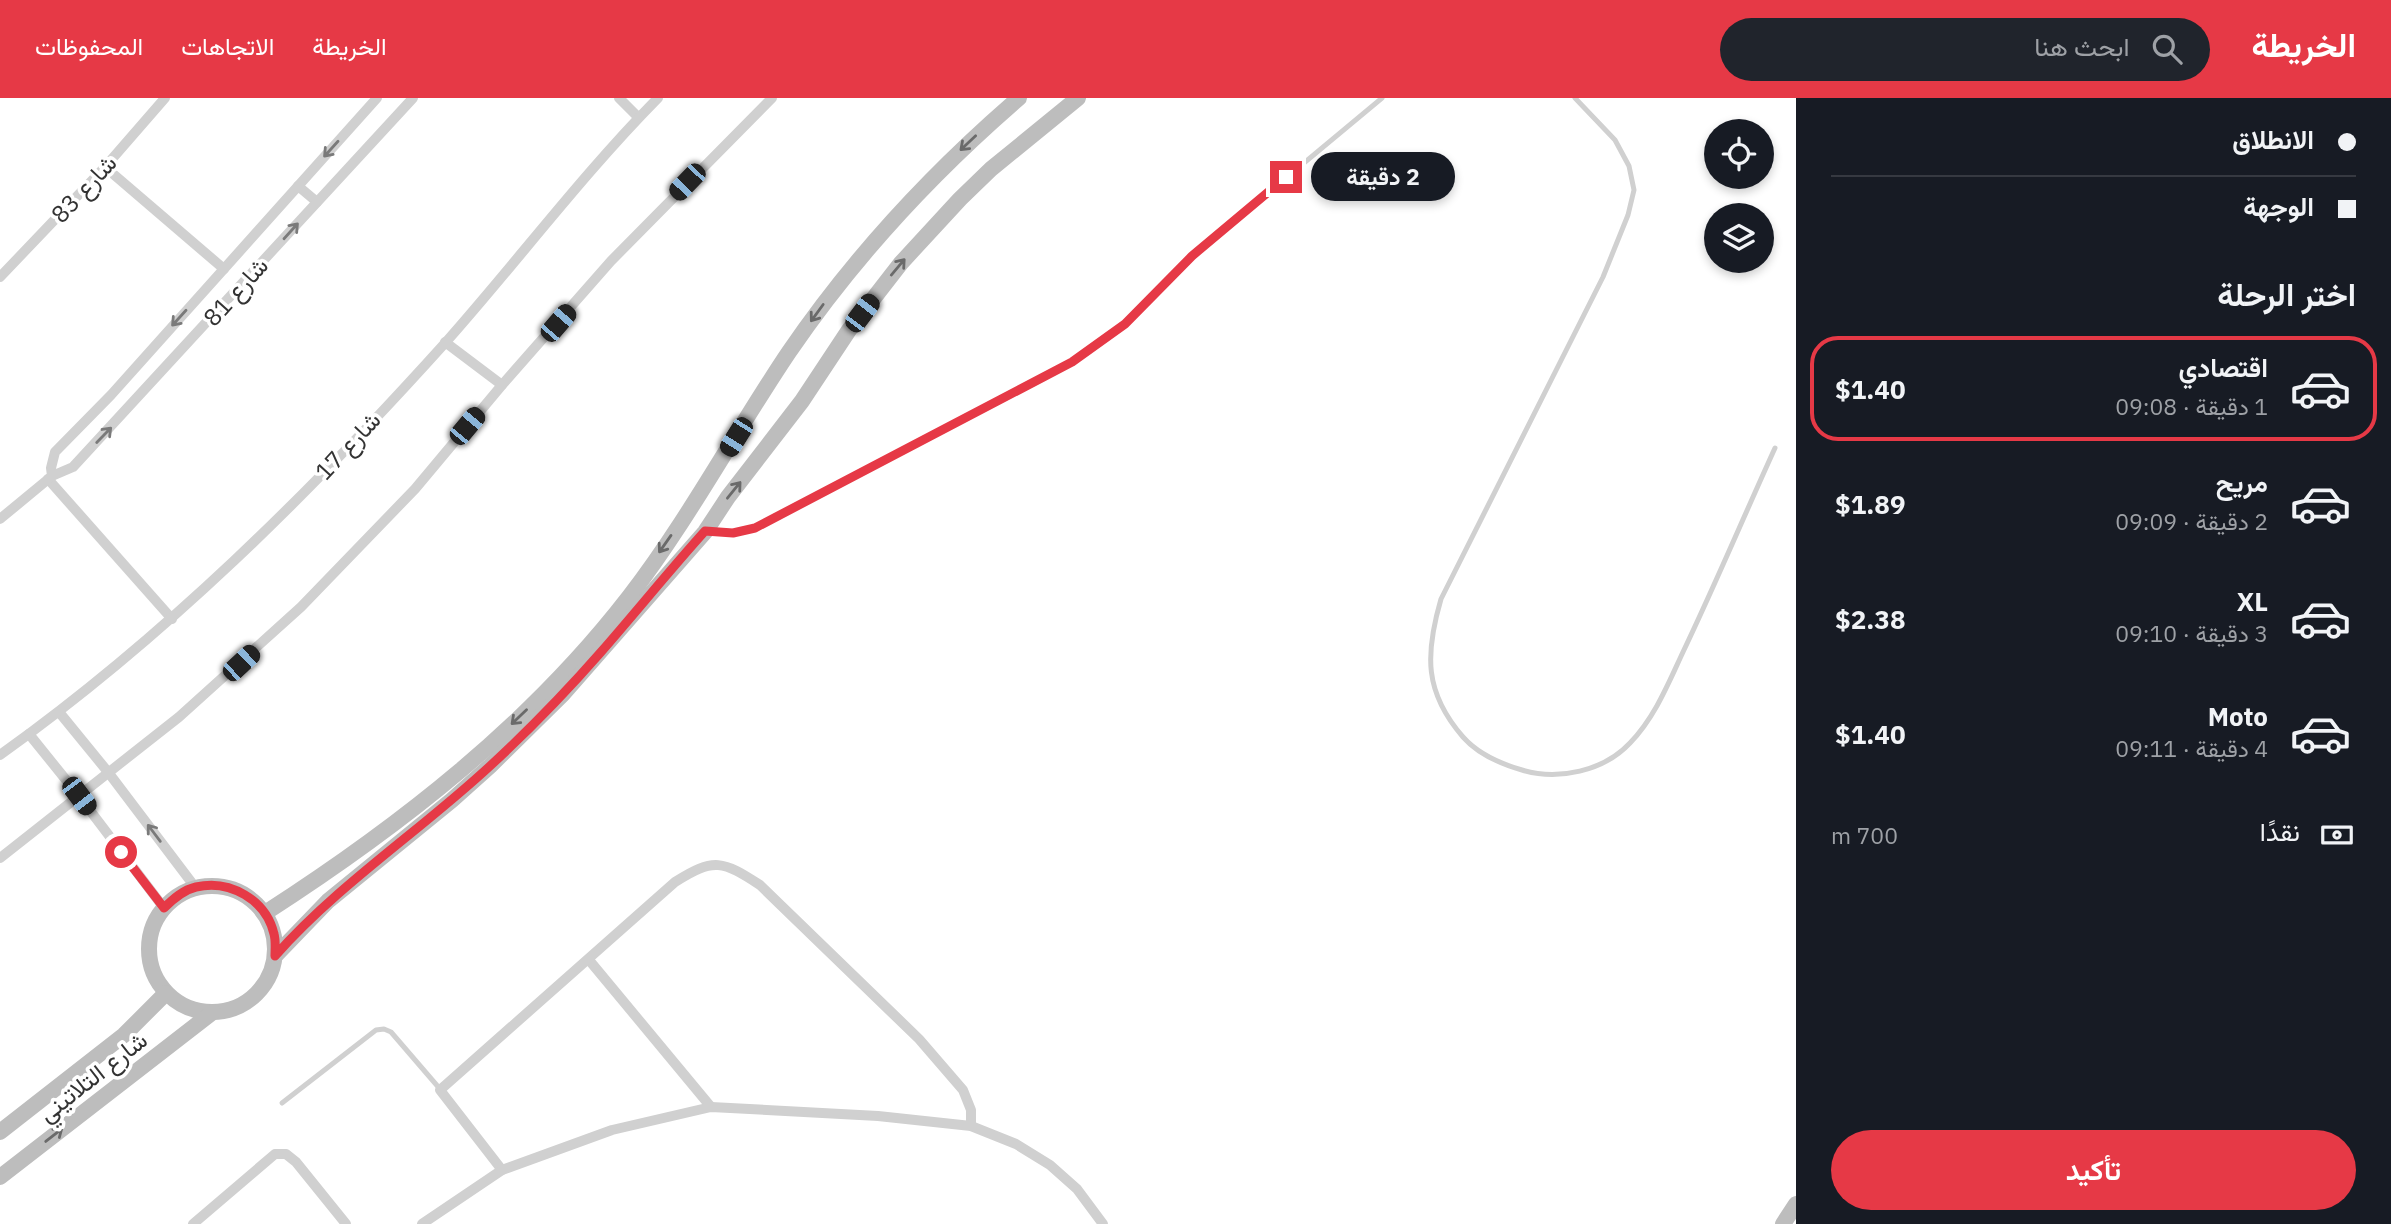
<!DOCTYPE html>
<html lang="ar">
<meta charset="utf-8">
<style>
:root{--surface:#171b24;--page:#20242c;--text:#f1f3f6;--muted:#9ea1a6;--line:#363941;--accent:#e63946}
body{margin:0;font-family:"IBM Plex Sans",Vazirmatn,sans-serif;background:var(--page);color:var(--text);direction:rtl;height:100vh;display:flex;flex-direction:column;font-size:26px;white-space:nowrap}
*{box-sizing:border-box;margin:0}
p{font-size:23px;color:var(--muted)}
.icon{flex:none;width:38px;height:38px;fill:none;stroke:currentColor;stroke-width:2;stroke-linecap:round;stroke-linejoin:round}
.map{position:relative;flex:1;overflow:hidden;direction:ltr}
.details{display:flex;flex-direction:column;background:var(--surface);width:595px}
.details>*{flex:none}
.hud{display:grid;align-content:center;height:154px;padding:0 35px;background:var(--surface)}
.controls{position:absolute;left:1704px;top:21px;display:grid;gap:14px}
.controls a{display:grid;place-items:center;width:70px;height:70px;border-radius:50%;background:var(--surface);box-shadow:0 4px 10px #0003;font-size:35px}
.end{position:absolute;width:32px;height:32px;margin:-16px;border:9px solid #e63946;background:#fff;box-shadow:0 0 0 4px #fff}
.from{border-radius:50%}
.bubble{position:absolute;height:49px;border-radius:24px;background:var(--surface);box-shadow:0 4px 10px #0003;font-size:23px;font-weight:700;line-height:49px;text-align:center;direction:rtl}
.car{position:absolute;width:21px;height:42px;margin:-21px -10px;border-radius:9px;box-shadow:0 0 5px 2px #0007;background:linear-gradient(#222 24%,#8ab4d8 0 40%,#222 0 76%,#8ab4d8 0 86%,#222 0)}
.hud b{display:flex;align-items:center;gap:24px;height:66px;font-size:26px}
.hud b+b{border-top:2px solid var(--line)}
.hud i{width:18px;height:18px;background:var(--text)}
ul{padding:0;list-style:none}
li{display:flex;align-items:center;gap:21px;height:105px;margin:0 14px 10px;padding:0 21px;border:4px solid transparent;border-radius:28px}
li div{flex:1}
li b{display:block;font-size:26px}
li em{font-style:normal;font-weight:700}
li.active{border-color:var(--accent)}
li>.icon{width:63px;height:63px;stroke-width:1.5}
h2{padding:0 35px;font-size:32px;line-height:84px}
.pay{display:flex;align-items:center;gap:18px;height:77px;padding:0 35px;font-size:26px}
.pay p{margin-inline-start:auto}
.cta{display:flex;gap:14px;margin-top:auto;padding:14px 35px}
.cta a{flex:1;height:80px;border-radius:42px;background:var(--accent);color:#fff;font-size:28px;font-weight:700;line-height:80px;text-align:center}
header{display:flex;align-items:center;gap:42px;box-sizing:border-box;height:98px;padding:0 35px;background:var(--accent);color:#fff}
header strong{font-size:33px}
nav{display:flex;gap:38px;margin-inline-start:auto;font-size:24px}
.search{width:490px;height:63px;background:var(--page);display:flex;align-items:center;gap:18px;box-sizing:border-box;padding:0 24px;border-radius:38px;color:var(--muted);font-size:26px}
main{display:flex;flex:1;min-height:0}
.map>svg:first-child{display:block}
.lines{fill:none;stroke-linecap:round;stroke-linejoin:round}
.lane{stroke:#d0d0d0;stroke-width:5}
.street{stroke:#d0d0d0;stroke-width:10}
.secondary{stroke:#bdbdbd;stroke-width:16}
.oneway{stroke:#6a6a6a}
.oneway2{stroke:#7a7a7a}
.route{stroke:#e63946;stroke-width:9}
.labels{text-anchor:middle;stroke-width:7;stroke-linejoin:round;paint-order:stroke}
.street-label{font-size:24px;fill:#333;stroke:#fff}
</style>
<header>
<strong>الخريطة</strong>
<div class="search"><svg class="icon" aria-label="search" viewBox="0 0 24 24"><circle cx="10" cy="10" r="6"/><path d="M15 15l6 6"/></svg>ابحث هنا</div>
<nav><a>الخريطة</a><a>الاتجاهات</a><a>المحفوظات</a></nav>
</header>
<main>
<section class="details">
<div class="hud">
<b><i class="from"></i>الانطلاق</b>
<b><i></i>الوجهة</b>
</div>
<h2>اختر الرحلة</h2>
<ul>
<li class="active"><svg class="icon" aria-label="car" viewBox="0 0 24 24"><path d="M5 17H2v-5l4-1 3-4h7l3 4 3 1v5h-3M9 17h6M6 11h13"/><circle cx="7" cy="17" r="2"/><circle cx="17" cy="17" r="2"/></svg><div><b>اقتصادي</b><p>1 دقيقة · 09:08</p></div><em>$1.40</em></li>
<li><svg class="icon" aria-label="car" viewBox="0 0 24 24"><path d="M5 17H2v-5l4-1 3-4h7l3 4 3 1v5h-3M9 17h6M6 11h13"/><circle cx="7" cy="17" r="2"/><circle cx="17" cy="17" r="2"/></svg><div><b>مريح</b><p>2 دقيقة · 09:09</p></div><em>$1.89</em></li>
<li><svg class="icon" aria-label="car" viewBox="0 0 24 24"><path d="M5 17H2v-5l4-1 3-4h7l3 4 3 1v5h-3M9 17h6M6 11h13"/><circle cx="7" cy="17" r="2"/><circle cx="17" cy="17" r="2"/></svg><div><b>XL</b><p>3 دقيقة · 09:10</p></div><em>$2.38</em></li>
<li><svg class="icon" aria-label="car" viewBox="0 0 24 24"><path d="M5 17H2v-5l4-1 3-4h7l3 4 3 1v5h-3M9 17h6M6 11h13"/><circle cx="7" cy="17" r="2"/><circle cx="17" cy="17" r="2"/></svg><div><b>Moto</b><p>4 دقيقة · 09:11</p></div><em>$1.40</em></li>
</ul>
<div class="pay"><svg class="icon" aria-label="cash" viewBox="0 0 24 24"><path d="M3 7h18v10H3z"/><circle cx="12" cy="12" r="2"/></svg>نقدًا<p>700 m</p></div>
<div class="cta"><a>تأكيد</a></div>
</section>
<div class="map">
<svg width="1796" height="1126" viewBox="0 0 1796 1126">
<rect width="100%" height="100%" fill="#fff"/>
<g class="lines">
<g class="lane">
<path d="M1575,0L1615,42L1629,68L1634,92L1628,117L1603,179L1441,501C1425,556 1424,594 1463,639C1478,656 1501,666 1522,672C1558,683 1604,673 1630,645C1655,619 1668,586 1683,554C1715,487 1744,418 1775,350"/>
<polyline points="709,434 733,435 755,430 1045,280 1099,246 1125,226 1192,158 1382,0"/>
<polyline points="282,1005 376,932 384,931 391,934 440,991"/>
</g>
<g class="street">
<polyline points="619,0 638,19"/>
<polyline points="105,69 224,171"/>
<polyline points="298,88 317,104"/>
<polyline points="0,179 105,69 165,0"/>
<polyline points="445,244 502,287"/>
<polyline points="52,378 51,370 55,354 111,297 377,0"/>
<polyline points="48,381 172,521"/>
<polyline points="0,421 52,378 73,369 413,0"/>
<polyline points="59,614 108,674 195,789"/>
<polyline points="29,636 79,698 164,810"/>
<path d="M0,657C165,539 310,395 446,244C517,164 582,77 658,0"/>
<polyline points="0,760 179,619 301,509 415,391 502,287 611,163 772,0"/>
<polyline points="589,862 711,1009"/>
<path d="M502,1072L440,992L675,784C714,759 723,763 760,787L919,941L963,992L971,1012V1028"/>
<polyline points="193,1126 275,1056 286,1056 296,1064 346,1126"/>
<polyline points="422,1126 502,1072 612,1032 711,1009 878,1018 971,1028 1016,1046 1050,1067 1077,1091 1103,1126"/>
</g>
<g class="secondary">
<circle cx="212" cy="851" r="63"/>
<path d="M265,815C400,728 530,627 629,499C689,421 735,334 789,254C854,159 932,75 1019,0"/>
<polyline points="275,858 328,803 452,702 490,668 563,596 705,434 728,399 802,303 849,232 901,165 960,101 991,71 1078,0"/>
<polyline points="0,1034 124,937 166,895"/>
<polyline points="0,1079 213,914"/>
<polyline points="1783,1126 1796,1106"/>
</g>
</g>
<defs><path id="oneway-shaft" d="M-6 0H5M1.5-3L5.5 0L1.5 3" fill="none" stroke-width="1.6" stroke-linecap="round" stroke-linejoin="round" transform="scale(1.75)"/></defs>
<g class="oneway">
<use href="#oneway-shaft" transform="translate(968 45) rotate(137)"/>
<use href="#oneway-shaft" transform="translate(898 169) rotate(-50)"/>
<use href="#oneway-shaft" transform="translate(817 215) rotate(126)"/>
<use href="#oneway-shaft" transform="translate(734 392) rotate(-51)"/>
<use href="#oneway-shaft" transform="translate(665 446) rotate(125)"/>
<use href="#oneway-shaft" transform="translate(519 619) rotate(136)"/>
<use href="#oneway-shaft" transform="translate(54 1037) rotate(-38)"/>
</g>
<g class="oneway2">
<use href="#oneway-shaft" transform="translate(331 51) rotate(132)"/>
<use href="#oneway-shaft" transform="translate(291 133) rotate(-48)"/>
<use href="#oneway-shaft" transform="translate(179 220) rotate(132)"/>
<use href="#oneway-shaft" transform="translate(104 337) rotate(-46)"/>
<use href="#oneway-shaft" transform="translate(154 735) rotate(-127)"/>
</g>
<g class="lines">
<path class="route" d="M121,754L164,810C173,801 183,792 196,789C230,781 266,802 274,836C276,843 275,851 275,858C339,786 420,733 490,668C529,632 566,594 601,554C636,514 669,473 705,433L733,435L755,430L1072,264L1125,226L1192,158L1286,79"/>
</g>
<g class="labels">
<g class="street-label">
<text transform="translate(84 91) rotate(-47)" y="8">شارع 83</text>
<text transform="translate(236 194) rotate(-48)" y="8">شارع 81</text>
<text transform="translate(348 348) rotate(-47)" y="8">شارع 17</text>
<text transform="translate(93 979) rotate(-38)" y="8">شارع التلاتيني</text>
</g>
</g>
</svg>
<div class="controls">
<a><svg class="icon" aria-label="locate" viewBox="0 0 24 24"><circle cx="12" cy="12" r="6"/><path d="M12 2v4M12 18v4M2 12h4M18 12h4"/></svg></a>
<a><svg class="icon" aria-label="layers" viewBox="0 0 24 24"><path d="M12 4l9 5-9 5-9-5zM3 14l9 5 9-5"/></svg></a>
</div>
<i class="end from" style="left:121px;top:754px"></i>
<i class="end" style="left:1286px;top:79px"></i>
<div class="bubble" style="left:1311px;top:54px;width:144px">2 دقيقة</div>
<i class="car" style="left:687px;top:84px;rotate:224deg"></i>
<i class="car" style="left:862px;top:215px;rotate:37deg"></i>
<i class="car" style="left:558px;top:225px;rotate:41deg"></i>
<i class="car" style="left:467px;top:328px;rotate:40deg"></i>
<i class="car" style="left:736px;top:339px;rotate:212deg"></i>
<i class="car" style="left:241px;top:565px;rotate:47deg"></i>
<i class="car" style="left:79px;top:698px;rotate:143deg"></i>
</div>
</main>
